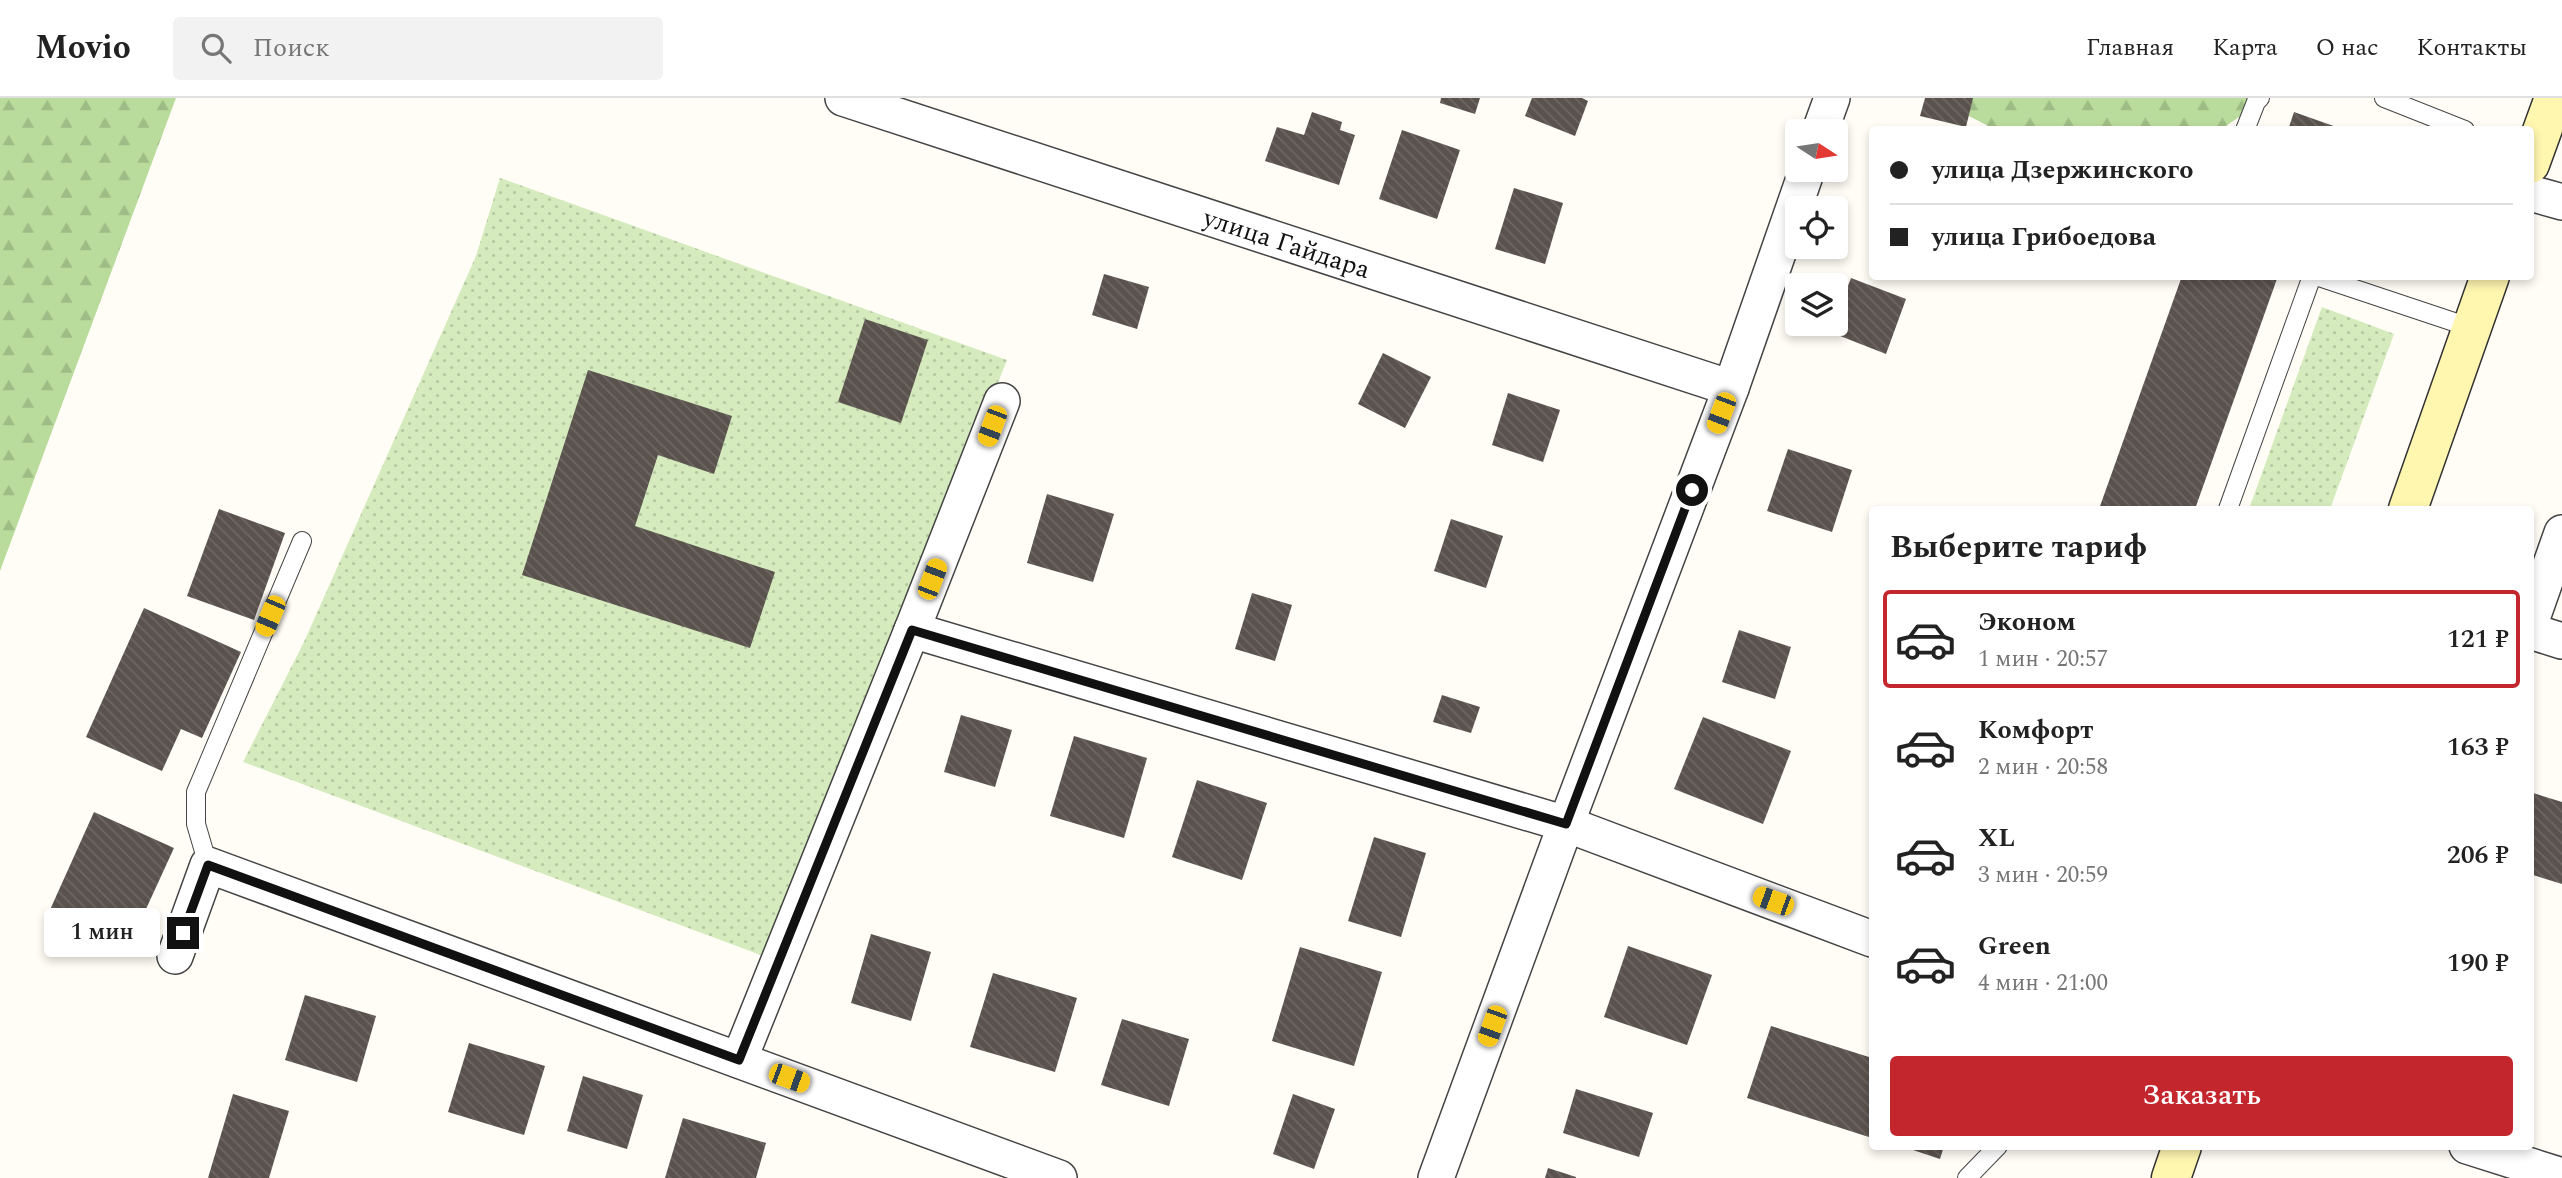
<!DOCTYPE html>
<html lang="ru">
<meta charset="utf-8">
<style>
:root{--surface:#fff;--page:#f2f2f2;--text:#222;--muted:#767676;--line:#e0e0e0;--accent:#c4262e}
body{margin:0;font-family:Spectral,serif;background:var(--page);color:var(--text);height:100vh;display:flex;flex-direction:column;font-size:26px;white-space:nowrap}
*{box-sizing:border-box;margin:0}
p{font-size:23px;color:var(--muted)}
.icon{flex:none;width:38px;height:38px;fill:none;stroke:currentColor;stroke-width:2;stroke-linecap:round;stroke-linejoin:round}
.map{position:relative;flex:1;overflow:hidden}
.sheet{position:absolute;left:1869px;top:408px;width:665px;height:644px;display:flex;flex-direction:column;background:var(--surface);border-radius:7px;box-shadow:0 4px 10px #0003}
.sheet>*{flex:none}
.hud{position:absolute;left:1869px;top:28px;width:665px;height:154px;border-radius:7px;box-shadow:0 4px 10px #0003;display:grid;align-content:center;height:154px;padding:0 21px;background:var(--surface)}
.needle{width:46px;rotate:102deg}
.tools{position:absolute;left:1785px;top:21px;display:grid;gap:14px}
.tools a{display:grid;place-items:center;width:63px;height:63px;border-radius:7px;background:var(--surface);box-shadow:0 4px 10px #0003;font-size:35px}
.end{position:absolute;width:32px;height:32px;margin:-16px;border:9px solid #111;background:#fff;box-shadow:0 0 0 4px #fff}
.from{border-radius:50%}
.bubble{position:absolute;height:49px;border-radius:7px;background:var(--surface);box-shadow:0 4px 10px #0003;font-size:23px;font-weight:600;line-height:49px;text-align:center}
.car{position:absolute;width:21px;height:42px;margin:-21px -10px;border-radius:9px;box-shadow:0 0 5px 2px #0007;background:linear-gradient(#f5c518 24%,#345 0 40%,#f5c518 0 76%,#345 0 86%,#f5c518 0)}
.hud b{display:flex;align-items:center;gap:24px;height:66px;font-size:26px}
.hud b+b{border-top:2px solid var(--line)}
.hud i{width:18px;height:18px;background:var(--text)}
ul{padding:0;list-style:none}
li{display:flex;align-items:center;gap:21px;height:98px;margin:0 14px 10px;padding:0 7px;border:4px solid transparent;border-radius:7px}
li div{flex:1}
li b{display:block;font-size:26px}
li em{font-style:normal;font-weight:600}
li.current{border-color:var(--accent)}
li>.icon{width:63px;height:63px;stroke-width:1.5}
h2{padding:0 21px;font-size:32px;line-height:84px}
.action{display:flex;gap:14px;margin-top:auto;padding:14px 21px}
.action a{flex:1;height:80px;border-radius:7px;background:var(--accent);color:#fff;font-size:28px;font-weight:600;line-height:80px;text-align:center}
header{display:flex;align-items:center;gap:42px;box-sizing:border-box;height:98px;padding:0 35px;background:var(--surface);border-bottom:2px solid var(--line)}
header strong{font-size:33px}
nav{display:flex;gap:38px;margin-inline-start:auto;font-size:24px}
.search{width:490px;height:63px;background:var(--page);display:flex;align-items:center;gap:18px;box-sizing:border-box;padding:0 24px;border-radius:7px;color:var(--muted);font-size:26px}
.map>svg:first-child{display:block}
.forest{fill:url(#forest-firs)}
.park{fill:url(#park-dots)}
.building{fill:url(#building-back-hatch)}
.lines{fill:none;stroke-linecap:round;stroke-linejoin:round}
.lane-casing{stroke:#444;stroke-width:20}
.street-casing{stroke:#444;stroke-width:38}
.secondary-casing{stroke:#333;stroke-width:41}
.lane{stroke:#fff;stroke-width:18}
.street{stroke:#fff;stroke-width:35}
.secondary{stroke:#fff6b0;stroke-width:38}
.route{stroke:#111;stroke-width:9}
.labels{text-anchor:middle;stroke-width:7;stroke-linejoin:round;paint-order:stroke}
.street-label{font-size:26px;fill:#111;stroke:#fff}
</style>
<header>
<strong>Movio</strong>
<div class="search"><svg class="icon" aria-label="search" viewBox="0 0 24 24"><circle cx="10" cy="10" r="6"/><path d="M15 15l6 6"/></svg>Поиск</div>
<nav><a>Главная</a><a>Карта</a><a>О нас</a><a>Контакты</a></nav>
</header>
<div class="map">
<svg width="2562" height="1080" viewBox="0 0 2562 1080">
<defs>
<pattern id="forest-firs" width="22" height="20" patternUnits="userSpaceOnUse" patternTransform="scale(1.75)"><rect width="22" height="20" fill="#b9dc9c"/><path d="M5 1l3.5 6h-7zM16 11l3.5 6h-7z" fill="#9ebc85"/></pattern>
<pattern id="park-dots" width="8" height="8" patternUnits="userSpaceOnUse" patternTransform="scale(1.75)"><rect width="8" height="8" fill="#d5ebbd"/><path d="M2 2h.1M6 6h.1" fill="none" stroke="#b6c8a1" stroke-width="1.8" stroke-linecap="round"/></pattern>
<pattern id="building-back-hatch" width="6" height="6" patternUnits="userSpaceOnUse" patternTransform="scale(1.75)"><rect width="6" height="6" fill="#5a524d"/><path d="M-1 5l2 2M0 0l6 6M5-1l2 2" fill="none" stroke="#6d6662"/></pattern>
</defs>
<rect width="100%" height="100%" fill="#fffdf5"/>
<g class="forest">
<polygon points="0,0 176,0 0,473"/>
<polygon points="1934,0 2256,0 2242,17 2220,32 1994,31"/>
</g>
<g class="park">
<polygon points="500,80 1007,262 769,860 243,664 304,544 476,158"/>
<polygon points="2322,209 2394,236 2330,411 2249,411"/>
</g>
<g class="building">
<polygon points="1441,0 1480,0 1475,16 1440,5"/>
<polygon points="1532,0 1582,0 1588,3 1575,38 1525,18"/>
<polygon points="1925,0 1973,0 1966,29 1920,18"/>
<polygon points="1312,14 1342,24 1340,32 1355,37 1339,87 1265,63 1277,29 1304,37"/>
<polygon points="2294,14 2342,31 2342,32 2288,32"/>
<polygon points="1402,32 1460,52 1437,121 1379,101"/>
<polygon points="1514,90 1563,105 1545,166 1495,151"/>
<polygon points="1104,176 1149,189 1137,231 1092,217"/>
<polygon points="2182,178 2278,178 2195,411 2099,411"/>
<polygon points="1851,180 1906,201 1886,256 1830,234 1833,226 1836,226 1836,220"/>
<polygon points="865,221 928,242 901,325 838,304"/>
<polygon points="1383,255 1431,279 1405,330 1358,306"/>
<polygon points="588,272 732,318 714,376 658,357 635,428 775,474 750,550 522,477"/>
<polygon points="1508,295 1560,312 1543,364 1492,347"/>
<polygon points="1788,351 1852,372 1832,434 1767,413"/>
<polygon points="1047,396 1114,416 1093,484 1027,465"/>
<polygon points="219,411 285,435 254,522 187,498"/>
<polygon points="1451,421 1503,438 1486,490 1434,473"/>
<polygon points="1252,495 1292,507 1275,563 1235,551"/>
<polygon points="144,510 241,554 202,640 181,631 162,673 86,639"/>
<polygon points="1739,532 1791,549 1775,601 1722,584"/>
<polygon points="1442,597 1480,609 1471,635 1433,624"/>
<polygon points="961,617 1012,632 995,689 944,674"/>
<polygon points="1703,619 1791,653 1763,726 1674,691"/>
<polygon points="1074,638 1147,660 1124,740 1050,718"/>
<polygon points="1197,682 1267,705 1242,782 1172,759"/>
<polygon points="2530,694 2562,704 2562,786 2530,776"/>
<polygon points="94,714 174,750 129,848 49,814"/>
<polygon points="1374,739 1426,755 1401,839 1348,823"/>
<polygon points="871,836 931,854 911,923 851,905"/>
<polygon points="1628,848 1712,877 1687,947 1604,919"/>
<polygon points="1300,849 1382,874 1354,968 1272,943"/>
<polygon points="993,875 1077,900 1055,974 970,949"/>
<polygon points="305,897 376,918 357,984 285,962"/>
<polygon points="1122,921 1189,941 1169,1008 1101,987"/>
<polygon points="1771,928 1872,960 1872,1040 1747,1000"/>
<polygon points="469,945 545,968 524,1037 448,1014"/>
<polygon points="583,978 643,997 627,1051 567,1033"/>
<polygon points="1576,991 1653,1015 1639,1059 1563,1035"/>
<polygon points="233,996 289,1013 269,1080 208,1080"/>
<polygon points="1293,996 1335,1011 1314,1071 1273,1056"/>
<polygon points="683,1020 766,1045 756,1080 665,1080"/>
<polygon points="1901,1048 1944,1048 1940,1061"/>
<polygon points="1548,1070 1576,1079 1576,1080 1545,1080"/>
</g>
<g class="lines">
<g class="lane-casing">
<g id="lane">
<polyline points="2384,0 2465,32"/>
<polyline points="2245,32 2256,4 2260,0"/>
<polyline points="2316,178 2472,230"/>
<polyline points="2228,411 2312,178"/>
<polyline points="208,767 196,726 196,694 302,443"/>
<polyline points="1967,1080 1998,1048"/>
</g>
</g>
<g class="street-casing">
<g id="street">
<path id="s1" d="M843,0L1731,290"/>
<polyline points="1820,33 1832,0"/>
<polyline points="2530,95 2562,104"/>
<polyline points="2530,526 2562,435"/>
<polyline points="912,532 1566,726 1872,841"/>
<polyline points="2530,533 2562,543"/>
<polyline points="175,858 208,767 1059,1080"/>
<polyline points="739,962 912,532 1002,303"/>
<polyline points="2467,1048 2562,1078"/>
<polyline points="1436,1080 1566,726 1731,290 1807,72"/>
</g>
</g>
<g class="secondary-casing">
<g id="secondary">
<polyline points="2530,66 2554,0"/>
<polyline points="2408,411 2490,178"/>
<polyline points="2171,1080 2182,1048"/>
</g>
</g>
<use href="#lane" class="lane"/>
<use href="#street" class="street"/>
<use href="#secondary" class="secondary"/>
</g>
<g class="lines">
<polyline class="route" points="183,835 208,767 739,962 912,532 1566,726 1692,392"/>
</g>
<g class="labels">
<g class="street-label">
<text dy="9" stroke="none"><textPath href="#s1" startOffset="467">улица Гайдара</textPath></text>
</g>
</g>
</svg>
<div class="tools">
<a><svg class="needle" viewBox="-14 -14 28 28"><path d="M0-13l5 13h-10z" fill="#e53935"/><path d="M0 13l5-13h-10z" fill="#767676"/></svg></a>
<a><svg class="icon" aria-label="locate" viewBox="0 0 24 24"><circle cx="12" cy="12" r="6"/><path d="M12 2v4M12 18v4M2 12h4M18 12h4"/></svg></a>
<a><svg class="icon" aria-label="layers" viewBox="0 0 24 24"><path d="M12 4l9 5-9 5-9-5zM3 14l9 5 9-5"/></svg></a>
</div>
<i class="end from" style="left:1692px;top:392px"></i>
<i class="end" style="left:183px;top:835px"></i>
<div class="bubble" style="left:44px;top:810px;width:116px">1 мин</div>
<i class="car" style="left:1721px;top:315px;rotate:201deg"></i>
<i class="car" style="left:992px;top:328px;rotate:201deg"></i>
<i class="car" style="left:932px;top:481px;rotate:21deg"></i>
<i class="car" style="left:270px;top:518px;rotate:203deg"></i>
<i class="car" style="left:1773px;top:803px;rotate:290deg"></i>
<i class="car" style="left:1492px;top:928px;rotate:200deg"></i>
<i class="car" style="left:789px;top:980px;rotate:110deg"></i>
<div class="hud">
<b><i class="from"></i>улица Дзержинского</b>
<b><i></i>улица Грибоедова</b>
</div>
<section class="sheet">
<h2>Выберите тариф</h2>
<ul>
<li class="current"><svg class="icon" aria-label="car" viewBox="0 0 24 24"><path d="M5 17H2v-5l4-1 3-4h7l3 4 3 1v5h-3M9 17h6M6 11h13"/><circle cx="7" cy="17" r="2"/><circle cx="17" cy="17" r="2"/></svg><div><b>Эконом</b><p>1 мин · 20:57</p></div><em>121 ₽</em></li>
<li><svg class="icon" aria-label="car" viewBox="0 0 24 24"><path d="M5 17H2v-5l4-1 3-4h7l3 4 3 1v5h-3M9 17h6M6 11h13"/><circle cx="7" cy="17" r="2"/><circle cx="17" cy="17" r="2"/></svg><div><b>Комфорт</b><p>2 мин · 20:58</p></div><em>163 ₽</em></li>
<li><svg class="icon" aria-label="car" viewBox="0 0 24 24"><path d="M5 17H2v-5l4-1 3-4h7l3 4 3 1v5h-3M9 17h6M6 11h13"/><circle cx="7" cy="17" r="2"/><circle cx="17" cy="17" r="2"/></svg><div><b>XL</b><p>3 мин · 20:59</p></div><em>206 ₽</em></li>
<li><svg class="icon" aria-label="car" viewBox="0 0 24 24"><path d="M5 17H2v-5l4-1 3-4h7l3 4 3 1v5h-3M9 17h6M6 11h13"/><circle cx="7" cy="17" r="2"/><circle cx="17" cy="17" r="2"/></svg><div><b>Green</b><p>4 мин · 21:00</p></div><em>190 ₽</em></li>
</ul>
<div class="action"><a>Заказать</a></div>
</section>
</div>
